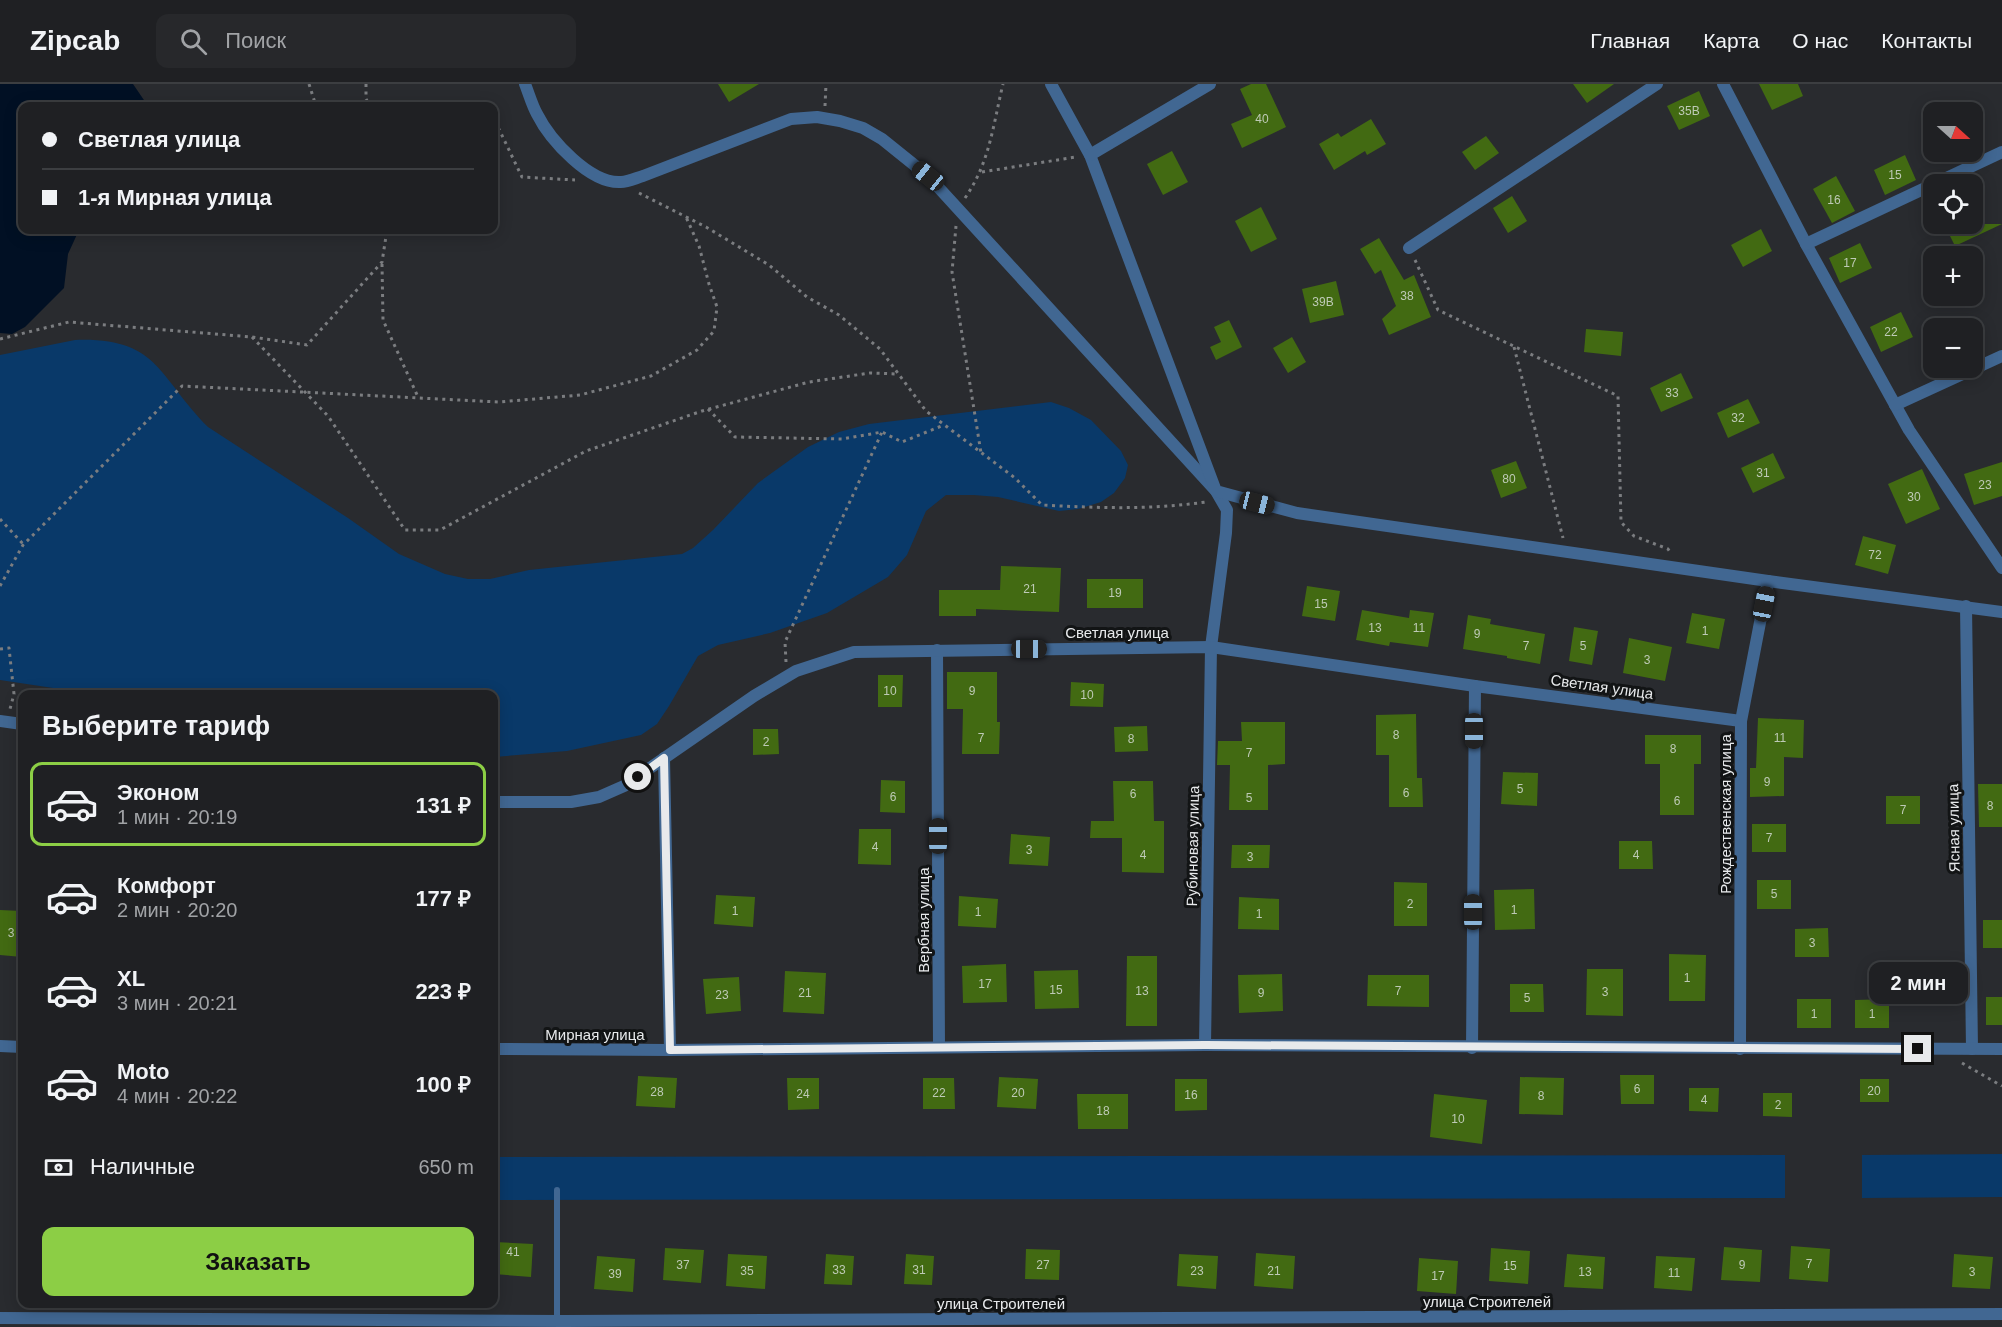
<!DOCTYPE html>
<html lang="ru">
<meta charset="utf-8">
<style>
:root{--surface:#1f2023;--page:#27282b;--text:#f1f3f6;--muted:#a1a3a6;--line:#3c3e41;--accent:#8cce45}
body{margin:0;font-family:Arial,sans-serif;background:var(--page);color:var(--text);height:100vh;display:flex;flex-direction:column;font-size:22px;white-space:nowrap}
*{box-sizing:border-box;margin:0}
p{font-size:20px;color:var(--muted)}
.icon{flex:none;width:33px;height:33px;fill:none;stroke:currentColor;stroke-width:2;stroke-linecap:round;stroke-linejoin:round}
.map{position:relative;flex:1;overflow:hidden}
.sheet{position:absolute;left:18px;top:606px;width:480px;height:618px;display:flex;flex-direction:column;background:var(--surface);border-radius:12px;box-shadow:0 3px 15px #0003,0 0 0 2px var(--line)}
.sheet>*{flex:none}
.hud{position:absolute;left:18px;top:18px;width:480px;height:132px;border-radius:12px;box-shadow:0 3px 15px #0003,0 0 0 2px var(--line);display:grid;align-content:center;height:132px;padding:0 24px;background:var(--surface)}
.needle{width:39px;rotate:111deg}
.fabs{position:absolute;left:1923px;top:18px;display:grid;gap:12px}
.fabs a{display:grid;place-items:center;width:60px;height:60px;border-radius:12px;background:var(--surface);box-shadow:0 3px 15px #0003,0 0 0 2px var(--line);font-size:30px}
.end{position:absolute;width:27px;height:27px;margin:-14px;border:8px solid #e8eaec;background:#111;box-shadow:0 0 0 3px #111}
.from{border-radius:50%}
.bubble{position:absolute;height:42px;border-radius:12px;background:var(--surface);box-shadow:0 3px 15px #0003,0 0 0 2px var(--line);font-size:20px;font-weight:700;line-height:42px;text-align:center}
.car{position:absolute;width:18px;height:36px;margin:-18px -9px;border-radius:8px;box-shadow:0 0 4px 2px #0007;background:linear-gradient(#222 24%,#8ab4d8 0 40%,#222 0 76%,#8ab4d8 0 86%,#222 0)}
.hud b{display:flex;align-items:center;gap:21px;height:57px;font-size:22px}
.hud b+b{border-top:2px solid var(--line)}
.hud i{width:15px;height:15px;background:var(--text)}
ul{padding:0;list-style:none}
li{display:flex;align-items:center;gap:18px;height:84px;margin:0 12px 9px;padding:0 12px;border:3px solid transparent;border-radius:12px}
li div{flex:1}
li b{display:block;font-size:22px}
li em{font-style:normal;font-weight:700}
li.active{border-color:var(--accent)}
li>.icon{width:54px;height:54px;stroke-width:1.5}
h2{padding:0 24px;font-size:27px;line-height:72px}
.pay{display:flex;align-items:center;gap:15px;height:66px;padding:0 24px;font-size:22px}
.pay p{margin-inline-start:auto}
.cta{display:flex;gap:12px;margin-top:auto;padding:12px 24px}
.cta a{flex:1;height:69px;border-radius:12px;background:var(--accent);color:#111;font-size:24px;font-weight:700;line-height:69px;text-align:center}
header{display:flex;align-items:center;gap:36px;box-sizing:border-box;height:84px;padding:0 30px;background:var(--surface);border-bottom:2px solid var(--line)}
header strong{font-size:28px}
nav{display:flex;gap:33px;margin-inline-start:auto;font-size:21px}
.search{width:420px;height:54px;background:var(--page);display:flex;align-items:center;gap:15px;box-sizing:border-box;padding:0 21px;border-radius:12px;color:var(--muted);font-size:22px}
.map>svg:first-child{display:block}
.green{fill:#093969}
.water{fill:#011024}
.building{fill:#426a12}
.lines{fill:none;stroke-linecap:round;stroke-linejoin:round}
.path{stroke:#7b7d80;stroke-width:3;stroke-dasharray:3 4.5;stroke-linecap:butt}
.service{stroke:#416792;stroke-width:6}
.minor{stroke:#416792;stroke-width:12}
.route{stroke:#e8eaec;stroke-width:8}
.labels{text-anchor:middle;stroke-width:6;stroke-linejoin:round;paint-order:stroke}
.number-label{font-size:12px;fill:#becab6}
.street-label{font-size:15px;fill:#e8eaec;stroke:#121415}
</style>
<header>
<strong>Zipcab</strong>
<div class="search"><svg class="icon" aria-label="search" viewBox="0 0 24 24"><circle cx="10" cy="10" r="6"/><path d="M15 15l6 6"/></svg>Поиск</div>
<nav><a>Главная</a><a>Карта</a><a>О нас</a><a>Контакты</a></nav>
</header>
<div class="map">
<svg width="2002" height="1243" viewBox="0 0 2002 1243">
<rect width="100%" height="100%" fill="#292b2f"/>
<g class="green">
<path d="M75,256C159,253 158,293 208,343L348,434L399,470L445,490L468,495H490L529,486L682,470L693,464L713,446L758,399L808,363L839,348L869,340L1051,318L1069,324L1091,336L1121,367L1128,381L1125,394L1114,409L1101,418L1078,425L1059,427L998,413L974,411H946L926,427L907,471L888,493L827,529L770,549L718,561L698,572L669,622L657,640L641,651L567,667L494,673V610H93L0,596V271Z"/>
<polygon points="2002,1070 2002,1113 1862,1114 1862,1071"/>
<polygon points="1785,1071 1785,1114 494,1116 494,1073"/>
</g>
<polygon class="water" points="0,0 133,0 148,22 22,22 22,146 79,146 68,170 64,204 25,243 12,250 0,249"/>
<g class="building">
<polygon points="718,0 759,0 729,18"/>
<polygon points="1251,0 1266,0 1286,43 1242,64 1231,40 1252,31 1240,5"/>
<polygon points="1573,0 1614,0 1587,19"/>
<polygon points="1759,0 1798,0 1803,12 1772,26"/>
<polygon points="1699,7 1710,32 1679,46 1667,22"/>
<polygon points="1371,35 1386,60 1367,71 1365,67 1334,86 1319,60 1338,49 1341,53"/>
<polygon points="1486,52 1499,69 1475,86 1462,68"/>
<polygon points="1172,67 1188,98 1163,111 1147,80"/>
<polygon points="1905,71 1916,96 1885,111 1874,86"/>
<polygon points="1836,92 1855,127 1832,139 1813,105"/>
<polygon points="1512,112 1527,137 1508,149 1493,124"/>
<polygon points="1261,123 1277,155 1251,168 1235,137"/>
<polygon points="1944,140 2002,140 1955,162"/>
<polygon points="1761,145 1772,167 1743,183 1731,161"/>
<polygon points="1379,154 1404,196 1414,191 1431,233 1389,251 1382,235 1396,222 1381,186 1375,190 1360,165"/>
<polygon points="1860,159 1872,184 1840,199 1829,174"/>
<polygon points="1336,197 1344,231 1310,239 1302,205"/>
<polygon points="1901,228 1913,253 1881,268 1870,243"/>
<polygon points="1229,236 1242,263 1216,276 1210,263 1221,258 1214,243"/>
<polygon points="1586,245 1623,248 1621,272 1584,268"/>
<polygon points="1292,253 1306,278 1288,289 1273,264"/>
<polygon points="1681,289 1693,314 1661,328 1650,304"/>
<polygon points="1748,315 1760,339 1728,354 1717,329"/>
<polygon points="1773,369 1785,394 1753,409 1741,384"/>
<polygon points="1516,377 1527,404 1501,414 1491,386"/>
<polygon points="2002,378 2002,412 1974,421 1964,390"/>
<polygon points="1922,385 1940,425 1906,440 1888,400"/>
<polygon points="1863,452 1896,461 1888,490 1855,481"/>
<polygon points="1001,482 1061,484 1059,528 976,525 976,532 939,532 939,506 1000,506"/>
<rect x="1087" y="495" width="56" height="29"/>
<polygon points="1307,502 1340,507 1335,537 1302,532"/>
<polygon points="1362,526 1409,534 1410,526 1434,529 1428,563 1390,558 1389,562 1356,556"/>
<polygon points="1692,529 1725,535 1719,565 1686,559"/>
<polygon points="1468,531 1491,535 1490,540 1545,550 1540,580 1507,574 1507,572 1463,565"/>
<polygon points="1574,543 1598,547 1592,581 1569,577"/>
<polygon points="1629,554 1672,563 1665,597 1623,589"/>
<polygon points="947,588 997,588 997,638 1000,638 999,670 962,670 963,625 947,625"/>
<polygon points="878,591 903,591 902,623 878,623"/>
<polygon points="1071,598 1104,600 1103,623 1070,622"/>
<polygon points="1416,630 1417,694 1422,694 1423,723 1389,723 1389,671 1376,671 1376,631"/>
<polygon points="1758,634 1804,636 1803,674 1784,673 1784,712 1750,713 1750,684 1756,684"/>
<polygon points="1241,638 1285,638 1285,680 1268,681 1268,726 1229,726 1230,681 1217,681 1218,657 1242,657"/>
<polygon points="1147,642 1148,667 1115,668 1114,643"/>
<polygon points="753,645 778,645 779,670 753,671"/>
<polygon points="1645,651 1701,651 1701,680 1694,680 1694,731 1660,731 1660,680 1645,680"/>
<polygon points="1503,688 1538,689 1537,722 1501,720"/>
<polygon points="881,696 905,697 905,729 880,728"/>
<polygon points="1113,697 1153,697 1154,737 1164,737 1164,789 1122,788 1122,754 1090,754 1091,737 1114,737"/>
<polygon points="1978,700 2002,700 2002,743 1979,743"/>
<rect x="1886" y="712" width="34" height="28"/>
<rect x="1752" y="740" width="34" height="28"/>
<polygon points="859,745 891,745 891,781 858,780"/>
<polygon points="1011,750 1050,753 1048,782 1009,780"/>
<polygon points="1619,757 1652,757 1653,785 1619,785"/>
<polygon points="1232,761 1270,761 1269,784 1231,784"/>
<rect x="1757" y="796" width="34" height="29"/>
<polygon points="1394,798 1427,799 1427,842 1394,842"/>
<polygon points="1534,805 1535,845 1495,846 1494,806"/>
<polygon points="716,811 755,813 753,843 714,840"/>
<polygon points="959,812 998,815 996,844 958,842"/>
<polygon points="1239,813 1279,815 1279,846 1238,845"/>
<polygon points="0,826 22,827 22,873 0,871"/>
<rect x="1983" y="836" width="19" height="28"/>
<polygon points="1828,844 1829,873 1795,873 1795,845"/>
<polygon points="1669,870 1706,871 1705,917 1669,917"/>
<polygon points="1127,872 1157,872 1157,942 1126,942"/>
<polygon points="1006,880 1007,918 963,919 962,882"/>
<polygon points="1587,885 1623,885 1623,932 1586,931"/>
<polygon points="1078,886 1079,924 1035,925 1034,887"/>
<polygon points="785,887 826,889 824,930 783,928"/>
<polygon points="1282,890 1283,927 1239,929 1238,891"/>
<polygon points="1368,891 1429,891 1429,923 1367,922"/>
<polygon points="739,893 741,927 706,930 703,895"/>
<polygon points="1510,900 1543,900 1544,928 1510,928"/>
<rect x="1986" y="913" width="16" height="28"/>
<rect x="1797" y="915" width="34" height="29"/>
<polygon points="1889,915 1889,944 1855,944 1855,916"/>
<polygon points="1620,991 1654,991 1654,1020 1621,1020"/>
<polygon points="638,992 677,994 675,1024 636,1022"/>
<polygon points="999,993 1038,995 1036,1025 997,1023"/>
<polygon points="1520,993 1564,994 1563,1031 1519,1030"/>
<polygon points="787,994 819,994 819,1025 788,1026"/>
<polygon points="923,994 954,994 955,1025 923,1025"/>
<polygon points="1175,995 1207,995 1207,1026 1175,1027"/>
<rect x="1860" y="995" width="29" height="23"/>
<polygon points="1689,1004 1719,1004 1718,1028 1689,1027"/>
<polygon points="1763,1009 1792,1009 1792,1033 1763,1032"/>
<polygon points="1077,1010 1128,1010 1128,1045 1078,1045"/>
<polygon points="1434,1010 1487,1016 1482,1060 1430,1053"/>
<polygon points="495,1158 533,1160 531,1193 494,1190"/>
<polygon points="1791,1162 1830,1165 1828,1198 1789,1195"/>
<polygon points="1724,1163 1762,1166 1760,1198 1721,1196"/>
<polygon points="665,1164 704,1166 701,1199 663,1196"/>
<polygon points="1491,1164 1530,1167 1528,1200 1489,1197"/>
<polygon points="1026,1165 1060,1166 1059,1196 1025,1195"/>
<polygon points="1256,1169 1295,1172 1293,1205 1254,1202"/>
<polygon points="728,1170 767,1172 765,1205 726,1202"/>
<polygon points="826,1170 854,1172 852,1201 824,1200"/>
<polygon points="906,1170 934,1172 932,1201 904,1200"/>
<polygon points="1179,1170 1218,1172 1216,1205 1177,1202"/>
<polygon points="1567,1170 1605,1173 1603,1205 1564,1203"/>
<polygon points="1954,1170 1993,1173 1990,1205 1952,1203"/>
<polygon points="597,1172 635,1175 633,1208 594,1205"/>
<polygon points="1656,1172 1695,1174 1692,1207 1654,1204"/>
<polygon points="1419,1174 1458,1177 1456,1210 1417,1207"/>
</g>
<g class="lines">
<g class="path">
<polyline points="309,0 316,22"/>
<polyline points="366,0 366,15 370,22"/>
<polyline points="825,22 826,0"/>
<polyline points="494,40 496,39 522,93 575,96"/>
<polyline points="982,88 1076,73"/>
<path d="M639,109L706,143L769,181L807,213L839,231L880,265L926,327L1015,394L1042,421C1099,424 1149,426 1206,418"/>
<path d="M965,114C990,78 993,41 1003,0"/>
<polyline points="956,142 952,188 981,369"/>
<polyline points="1415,176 1438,226 1618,312 1621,438 1634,452 1668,465 1670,468"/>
<polyline points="382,180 383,236 418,313"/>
<polyline points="252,253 328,332 405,446 440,446 586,367 702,327 809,298 870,289 898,290"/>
<polyline points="0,255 69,238 252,253 307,261 382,178 387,146"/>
<polyline points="1514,263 1563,454"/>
<polyline points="708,325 735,353 842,355 882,348 902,358 944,341"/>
<polyline points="0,435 23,460"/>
<polyline points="0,502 23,461 182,302 499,318 580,311 651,292 697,266 714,247 717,223 709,200 699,162 686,133"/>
<polyline points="0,565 9,564 14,610 10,625"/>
<polyline points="786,578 785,558 882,348"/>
<polyline points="1962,979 2002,1002"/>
</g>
<polyline class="service" points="557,1237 557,1106"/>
<g class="minor">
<path d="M525,0C529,10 532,21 537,30C550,56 590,100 621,98C628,98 636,94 643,92L791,35L817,33L840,37L863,44L882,55L928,92L1216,407L1227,426L1226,449L1211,563L1205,961"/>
<polyline points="1051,0 1090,71 1216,407 1297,429 1768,497 2002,528"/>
<polyline points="1723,0 1806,160 1909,346 2002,484"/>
<polyline points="1090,71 1210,0"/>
<polyline points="1806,160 2002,68"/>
<polyline points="1409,164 1657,0"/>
<polyline points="1895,321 2002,272"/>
<polyline points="1966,522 1972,965"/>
<polyline points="937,566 939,963"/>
<polyline points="0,637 22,640"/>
<polyline points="664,674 670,966"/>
<polyline points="494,718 571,718 599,713 624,702 754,612 796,587 854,568 1211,563 1475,602 1741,637"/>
<polyline points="0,962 22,963"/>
<polyline points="1472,964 1475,602"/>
<polyline points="494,965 670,966 1205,961 2002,965"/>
<polyline points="1740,965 1741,637 1768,497"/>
<polyline points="0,1234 564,1237 2002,1230"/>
</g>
</g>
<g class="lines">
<polyline class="route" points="638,693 664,674 670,966 1205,961 1918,965"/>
</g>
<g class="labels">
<g class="number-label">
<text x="1689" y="31">35В</text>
<text x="1262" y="39">40</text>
<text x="1895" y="95">15</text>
<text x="1834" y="120">16</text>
<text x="1850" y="183">17</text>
<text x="1407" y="216">38</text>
<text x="1323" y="222">39В</text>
<text x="1891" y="252">22</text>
<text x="1672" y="313">33</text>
<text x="1738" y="338">32</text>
<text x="1763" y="393">31</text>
<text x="1509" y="399">80</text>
<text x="1985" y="405">23</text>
<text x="1914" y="417">30</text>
<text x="1875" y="475">72</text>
<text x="1030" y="509">21</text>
<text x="1115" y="513">19</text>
<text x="1321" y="524">15</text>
<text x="1375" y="548">13</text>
<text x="1419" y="548">11</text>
<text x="1705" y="551">1</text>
<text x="1477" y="554">9</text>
<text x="1526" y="566">7</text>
<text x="1583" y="566">5</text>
<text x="1647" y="580">3</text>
<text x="890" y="611">10</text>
<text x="972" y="611">9</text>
<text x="1087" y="615">10</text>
<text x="1396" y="655">8</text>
<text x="981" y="658">7</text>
<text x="1780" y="658">11</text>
<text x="1131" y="659">8</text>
<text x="766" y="662">2</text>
<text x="1673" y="669">8</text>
<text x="1249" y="673">7</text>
<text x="1767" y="702">9</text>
<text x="1520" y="709">5</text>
<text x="1406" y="713">6</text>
<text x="1133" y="714">6</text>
<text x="893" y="717">6</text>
<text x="1249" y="718">5</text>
<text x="1677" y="721">6</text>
<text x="1990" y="726">8</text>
<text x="1903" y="730">7</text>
<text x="1769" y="758">7</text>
<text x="875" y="767">4</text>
<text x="1029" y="770">3</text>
<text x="1143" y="775">4</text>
<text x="1636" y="775">4</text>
<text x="1250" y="777">3</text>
<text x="1774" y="814">5</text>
<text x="1410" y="824">2</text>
<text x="1514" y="830">1</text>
<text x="735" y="831">1</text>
<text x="978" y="832">1</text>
<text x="1259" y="834">1</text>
<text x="11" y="853">3</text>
<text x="1812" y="863">3</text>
<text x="1687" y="898">1</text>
<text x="985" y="904">17</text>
<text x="1056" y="910">15</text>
<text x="1142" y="911">13</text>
<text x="1398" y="911">7</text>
<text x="1605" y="912">3</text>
<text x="805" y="913">21</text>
<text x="1261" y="913">9</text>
<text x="722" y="915">23</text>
<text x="1527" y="918">5</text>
<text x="1814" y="934">1</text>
<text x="1872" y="934">1</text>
<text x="1637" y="1009">6</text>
<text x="1874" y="1011">20</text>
<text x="657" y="1012">28</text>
<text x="939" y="1013">22</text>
<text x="1018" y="1013">20</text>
<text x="803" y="1014">24</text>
<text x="1191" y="1015">16</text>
<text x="1541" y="1016">8</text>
<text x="1704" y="1020">4</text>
<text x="1778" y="1025">2</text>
<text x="1103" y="1031">18</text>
<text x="1458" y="1039">10</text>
<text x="513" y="1172">41</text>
<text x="1809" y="1184">7</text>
<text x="683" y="1185">37</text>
<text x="1043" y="1185">27</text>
<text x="1742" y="1185">9</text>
<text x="1510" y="1186">15</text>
<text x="839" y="1190">33</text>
<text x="919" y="1190">31</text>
<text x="747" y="1191">35</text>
<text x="1197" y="1191">23</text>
<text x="1274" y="1191">21</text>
<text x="1585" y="1192">13</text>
<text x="1972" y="1192">3</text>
<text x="1674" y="1193">11</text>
<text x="615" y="1194">39</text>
<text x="1438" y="1196">17</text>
</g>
<g class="street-label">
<text x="1117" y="554">Светлая улица</text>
<text transform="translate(1602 603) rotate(8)" y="5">Светлая улица</text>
<text transform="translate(1726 730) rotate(-90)" y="5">Рождественская улица</text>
<text transform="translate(1954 744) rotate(-91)" y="5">Ясная улица</text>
<text transform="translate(1193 762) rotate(-89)" y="5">Рубиновая улица</text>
<text transform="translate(924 836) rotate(-90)" y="5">Вербная улица</text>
<text x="595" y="956">Мирная улица</text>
<text x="1487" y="1223">улица Строителей</text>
<text x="1001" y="1225">улица Строителей</text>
</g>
</g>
</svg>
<div class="fabs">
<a><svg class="needle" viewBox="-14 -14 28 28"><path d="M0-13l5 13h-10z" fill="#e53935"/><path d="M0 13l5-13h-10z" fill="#a1a3a6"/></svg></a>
<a><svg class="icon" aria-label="locate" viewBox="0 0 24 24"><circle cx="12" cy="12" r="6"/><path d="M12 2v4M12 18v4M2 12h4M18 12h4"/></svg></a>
<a>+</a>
<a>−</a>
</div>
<i class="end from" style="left:638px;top:693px"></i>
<i class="end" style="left:1918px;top:965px"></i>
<div class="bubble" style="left:1869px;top:878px;width:99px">2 мин</div>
<i class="car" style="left:928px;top:92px;rotate:309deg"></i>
<i class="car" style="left:1257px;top:419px;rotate:104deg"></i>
<i class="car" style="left:1764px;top:520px;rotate:11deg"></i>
<i class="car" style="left:1029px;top:565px;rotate:90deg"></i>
<i class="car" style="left:1474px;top:647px;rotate:180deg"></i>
<i class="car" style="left:938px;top:752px;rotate:0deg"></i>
<i class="car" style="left:1473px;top:828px;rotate:0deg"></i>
<div class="hud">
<b><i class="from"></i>Светлая улица</b>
<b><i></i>1-я Мирная улица</b>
</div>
<section class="sheet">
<h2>Выберите тариф</h2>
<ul>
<li class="active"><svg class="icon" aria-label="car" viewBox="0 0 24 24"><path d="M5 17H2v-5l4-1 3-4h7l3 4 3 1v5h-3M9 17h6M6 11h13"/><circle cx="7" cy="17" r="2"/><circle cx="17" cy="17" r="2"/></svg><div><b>Эконом</b><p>1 мин · 20:19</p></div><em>131 ₽</em></li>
<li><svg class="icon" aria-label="car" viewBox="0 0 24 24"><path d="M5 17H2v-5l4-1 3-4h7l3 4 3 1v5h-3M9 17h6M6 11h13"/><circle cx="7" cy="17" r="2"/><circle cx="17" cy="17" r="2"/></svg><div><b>Комфорт</b><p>2 мин · 20:20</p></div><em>177 ₽</em></li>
<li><svg class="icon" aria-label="car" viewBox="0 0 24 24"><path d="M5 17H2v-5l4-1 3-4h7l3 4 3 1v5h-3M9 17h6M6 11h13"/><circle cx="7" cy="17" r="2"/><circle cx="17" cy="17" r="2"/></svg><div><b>XL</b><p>3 мин · 20:21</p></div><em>223 ₽</em></li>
<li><svg class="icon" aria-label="car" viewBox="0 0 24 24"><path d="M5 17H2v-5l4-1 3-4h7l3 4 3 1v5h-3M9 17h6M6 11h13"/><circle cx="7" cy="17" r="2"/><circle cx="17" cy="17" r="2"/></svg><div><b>Moto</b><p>4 мин · 20:22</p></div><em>100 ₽</em></li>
</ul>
<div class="pay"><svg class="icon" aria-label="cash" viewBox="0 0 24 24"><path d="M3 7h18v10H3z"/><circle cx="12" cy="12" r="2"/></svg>Наличные<p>650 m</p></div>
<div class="cta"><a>Заказать</a></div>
</section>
</div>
